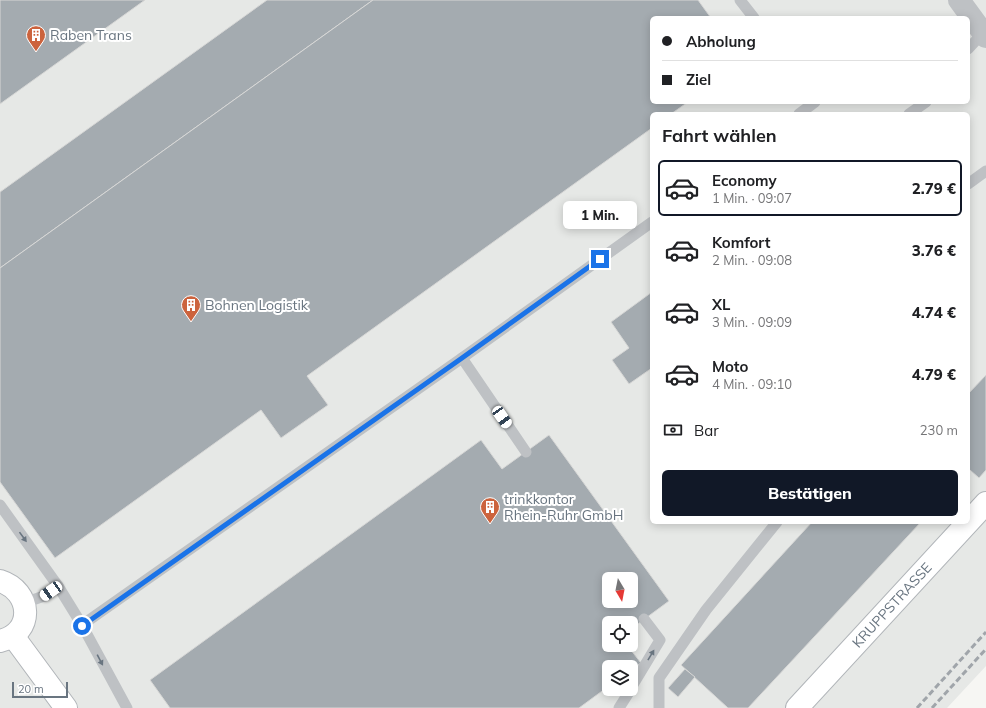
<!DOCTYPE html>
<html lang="de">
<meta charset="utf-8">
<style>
:root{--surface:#fff;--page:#f6f6f6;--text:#202124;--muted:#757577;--line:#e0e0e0;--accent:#111827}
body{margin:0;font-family:Mulish,sans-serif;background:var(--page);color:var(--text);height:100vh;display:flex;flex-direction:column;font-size:15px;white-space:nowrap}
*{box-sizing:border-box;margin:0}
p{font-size:13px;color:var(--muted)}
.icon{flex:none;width:22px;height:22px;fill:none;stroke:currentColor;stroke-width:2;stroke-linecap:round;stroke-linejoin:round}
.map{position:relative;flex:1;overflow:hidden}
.side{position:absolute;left:650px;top:112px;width:320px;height:412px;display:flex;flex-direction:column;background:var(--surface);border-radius:6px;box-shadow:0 2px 10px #0003}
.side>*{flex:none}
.banner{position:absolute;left:650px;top:16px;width:320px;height:88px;border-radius:6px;box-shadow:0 2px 10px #0003;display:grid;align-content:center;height:88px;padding:0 12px;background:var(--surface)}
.needle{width:26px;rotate:170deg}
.buttons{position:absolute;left:602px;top:572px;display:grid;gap:8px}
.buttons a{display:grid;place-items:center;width:36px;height:36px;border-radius:6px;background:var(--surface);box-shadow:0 2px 10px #0003;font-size:20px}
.scale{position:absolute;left:12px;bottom:10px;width:56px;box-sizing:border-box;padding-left:4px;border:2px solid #697580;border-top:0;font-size:11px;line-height:14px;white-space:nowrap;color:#697580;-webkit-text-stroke:3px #fff;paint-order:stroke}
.end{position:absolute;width:18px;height:18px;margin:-9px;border:5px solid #1a73e8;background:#fff;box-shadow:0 0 0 2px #fff}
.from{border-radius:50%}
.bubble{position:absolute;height:28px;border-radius:6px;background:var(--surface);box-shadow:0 2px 10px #0003;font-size:13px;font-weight:800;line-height:28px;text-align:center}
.car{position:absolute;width:12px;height:24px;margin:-12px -6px;border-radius:5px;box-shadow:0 0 3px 1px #0007;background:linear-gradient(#fff 24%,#345 0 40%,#fff 0 76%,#345 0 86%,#fff 0)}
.banner b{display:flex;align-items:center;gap:14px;height:38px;font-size:15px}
.banner b+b{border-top:1px solid var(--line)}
.banner i{width:10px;height:10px;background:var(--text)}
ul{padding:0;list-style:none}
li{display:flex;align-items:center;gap:12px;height:56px;margin:0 8px 6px;padding:0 4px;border:2px solid transparent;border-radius:6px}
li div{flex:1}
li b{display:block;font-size:15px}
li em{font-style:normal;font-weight:800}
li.selected{border-color:var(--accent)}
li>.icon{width:36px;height:36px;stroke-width:1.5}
h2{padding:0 12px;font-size:18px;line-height:48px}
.pay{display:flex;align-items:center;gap:10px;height:44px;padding:0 12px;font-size:15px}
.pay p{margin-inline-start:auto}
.action{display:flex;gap:8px;margin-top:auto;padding:8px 12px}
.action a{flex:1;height:46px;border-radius:6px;background:var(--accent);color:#fff;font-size:16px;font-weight:800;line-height:46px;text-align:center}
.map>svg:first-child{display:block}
.built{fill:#e6e8e6;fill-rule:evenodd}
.building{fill:#a4abb0;stroke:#d7d7d6;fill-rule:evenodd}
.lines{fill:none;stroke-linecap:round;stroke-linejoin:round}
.secondary-casing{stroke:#b1b5b9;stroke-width:24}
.lane{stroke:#bec1c4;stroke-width:11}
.street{stroke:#bec1c4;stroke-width:22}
.secondary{stroke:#fff;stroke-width:22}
.rail{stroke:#a0a5aa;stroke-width:3;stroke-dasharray:6 3;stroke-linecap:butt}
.oneway{fill:#697580}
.route{stroke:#1a73e8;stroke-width:5}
.labels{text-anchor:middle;stroke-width:4;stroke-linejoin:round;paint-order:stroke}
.poi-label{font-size:14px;fill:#697580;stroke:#fff;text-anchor:start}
.street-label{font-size:14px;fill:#697580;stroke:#fff}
</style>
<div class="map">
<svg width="986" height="708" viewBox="0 0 986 708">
<rect width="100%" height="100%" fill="#f6f6f3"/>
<path class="built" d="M0,0H986V666L947,708H0ZM652,18H968V102H652ZM652,114H968V522H652ZM609,579H631V601H609ZM609,623H631V645H609ZM609,667H631V689H609Z"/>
<g class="building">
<polygon points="0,0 145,0 0,104"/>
<polygon points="267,0 373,0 0,268 0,192"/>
<polygon points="373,0 698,0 711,18 652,18 652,102 688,102 671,114 652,114 652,128 307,376 328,405 281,438 261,410 55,558 0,482 0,268"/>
<polygon points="652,292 652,368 629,384 612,360 629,348 611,322"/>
<polygon points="986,375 986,470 979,478 970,470 968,472 968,394"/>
<path d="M549,435L669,601L631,629V623H609V645H627L641,663L631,670V667H609V686L579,708H170L150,680L481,440L502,469ZM609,579H631V601H609Z"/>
<polygon points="812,522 921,522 748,708 728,708 681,665"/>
<polygon points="685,669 695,677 678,697 668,688"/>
</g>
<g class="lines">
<g class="secondary-casing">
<g id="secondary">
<path d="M0,581C32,591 35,633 0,641"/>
<polyline points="13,636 66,708"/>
<path id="s1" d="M797,708L986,503"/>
</g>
</g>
<g class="lane">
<polyline points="740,0 754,18"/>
<polyline points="968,49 983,33"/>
<polyline points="799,114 815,102"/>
<polyline points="909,114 926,102"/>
<polyline points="968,184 986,171"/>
<polyline points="462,358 526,452"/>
<polyline points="0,505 58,586 44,596 24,603"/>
<polyline points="58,586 82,625 462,358 652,222"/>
<polyline points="82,625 127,708"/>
<polyline points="631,688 660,640 644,619"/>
<polyline points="619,708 631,689"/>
<polyline points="659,708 659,678 706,610 777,522"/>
</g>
<polyline class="street" points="959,0 986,37"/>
<use href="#secondary" class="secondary"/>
<g class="rail">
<polyline points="917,708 986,632"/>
<polyline points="932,708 986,649"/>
</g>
</g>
<defs><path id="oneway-solid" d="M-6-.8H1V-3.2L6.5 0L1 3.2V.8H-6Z"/></defs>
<g class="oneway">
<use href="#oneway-solid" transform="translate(23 537) rotate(54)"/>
<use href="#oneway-solid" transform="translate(651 655) rotate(-59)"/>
<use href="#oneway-solid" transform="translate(100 660) rotate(62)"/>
</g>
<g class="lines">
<polyline class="route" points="82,626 462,358 600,259"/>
</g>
<defs>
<g id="building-pin" transform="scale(1)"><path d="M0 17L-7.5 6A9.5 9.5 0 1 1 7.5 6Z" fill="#cc633d" stroke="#fff"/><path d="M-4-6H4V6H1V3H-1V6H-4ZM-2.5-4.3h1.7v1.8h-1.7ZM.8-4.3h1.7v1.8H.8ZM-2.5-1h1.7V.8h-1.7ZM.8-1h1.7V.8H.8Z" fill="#fff"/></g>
</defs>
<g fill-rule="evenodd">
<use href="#building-pin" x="36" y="35"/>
<use href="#building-pin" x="191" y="305"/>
<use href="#building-pin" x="490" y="507"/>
</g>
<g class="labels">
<g class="poi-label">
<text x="50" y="40">Raben Trans</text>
<text x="205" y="310">Bohnen Logistik</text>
<text x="504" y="504">trinkkontor<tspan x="504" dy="16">Rhein-Ruhr GmbH</tspan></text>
</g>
<g class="street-label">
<text dy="5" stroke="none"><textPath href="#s1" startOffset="140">KRUPPSTRASSE</textPath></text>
</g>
</g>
</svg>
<div class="buttons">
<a><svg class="needle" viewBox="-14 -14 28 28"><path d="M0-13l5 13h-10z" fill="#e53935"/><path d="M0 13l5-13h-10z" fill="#757577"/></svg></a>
<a><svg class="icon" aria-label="locate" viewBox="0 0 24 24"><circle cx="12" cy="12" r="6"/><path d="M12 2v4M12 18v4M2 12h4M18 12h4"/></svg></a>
<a><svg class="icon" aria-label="layers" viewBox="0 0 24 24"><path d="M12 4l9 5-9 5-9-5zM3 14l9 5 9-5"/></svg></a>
</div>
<div class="scale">20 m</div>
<i class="end from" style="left:82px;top:626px"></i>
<i class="end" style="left:600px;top:259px"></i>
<div class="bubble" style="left:563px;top:201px;width:74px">1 Min.</div>
<i class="car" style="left:502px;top:417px;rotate:145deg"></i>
<i class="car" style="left:51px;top:591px;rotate:236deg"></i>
<div class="banner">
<b><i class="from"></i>Abholung</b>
<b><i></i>Ziel</b>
</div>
<section class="side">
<h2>Fahrt wählen</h2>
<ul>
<li class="selected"><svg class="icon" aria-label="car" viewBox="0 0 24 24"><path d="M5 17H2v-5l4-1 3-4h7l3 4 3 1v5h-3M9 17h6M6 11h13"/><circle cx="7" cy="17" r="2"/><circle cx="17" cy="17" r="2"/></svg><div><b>Economy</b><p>1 Min. · 09:07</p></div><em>2.79 €</em></li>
<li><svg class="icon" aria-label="car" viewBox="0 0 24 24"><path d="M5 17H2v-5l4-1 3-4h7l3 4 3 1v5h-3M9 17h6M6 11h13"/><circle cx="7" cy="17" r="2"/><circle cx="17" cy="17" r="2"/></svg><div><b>Komfort</b><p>2 Min. · 09:08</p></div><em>3.76 €</em></li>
<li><svg class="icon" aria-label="car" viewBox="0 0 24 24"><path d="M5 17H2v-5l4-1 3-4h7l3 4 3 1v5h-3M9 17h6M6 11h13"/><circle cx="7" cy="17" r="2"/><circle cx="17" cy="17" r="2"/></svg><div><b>XL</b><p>3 Min. · 09:09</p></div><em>4.74 €</em></li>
<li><svg class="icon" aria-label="car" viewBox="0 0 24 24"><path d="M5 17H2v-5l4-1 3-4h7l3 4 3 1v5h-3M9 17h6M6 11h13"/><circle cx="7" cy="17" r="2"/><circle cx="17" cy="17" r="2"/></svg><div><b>Moto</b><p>4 Min. · 09:10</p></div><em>4.79 €</em></li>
</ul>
<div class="pay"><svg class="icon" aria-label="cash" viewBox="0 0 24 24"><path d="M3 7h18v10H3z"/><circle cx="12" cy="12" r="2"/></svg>Bar<p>230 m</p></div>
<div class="action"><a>Bestätigen</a></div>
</section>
</div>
